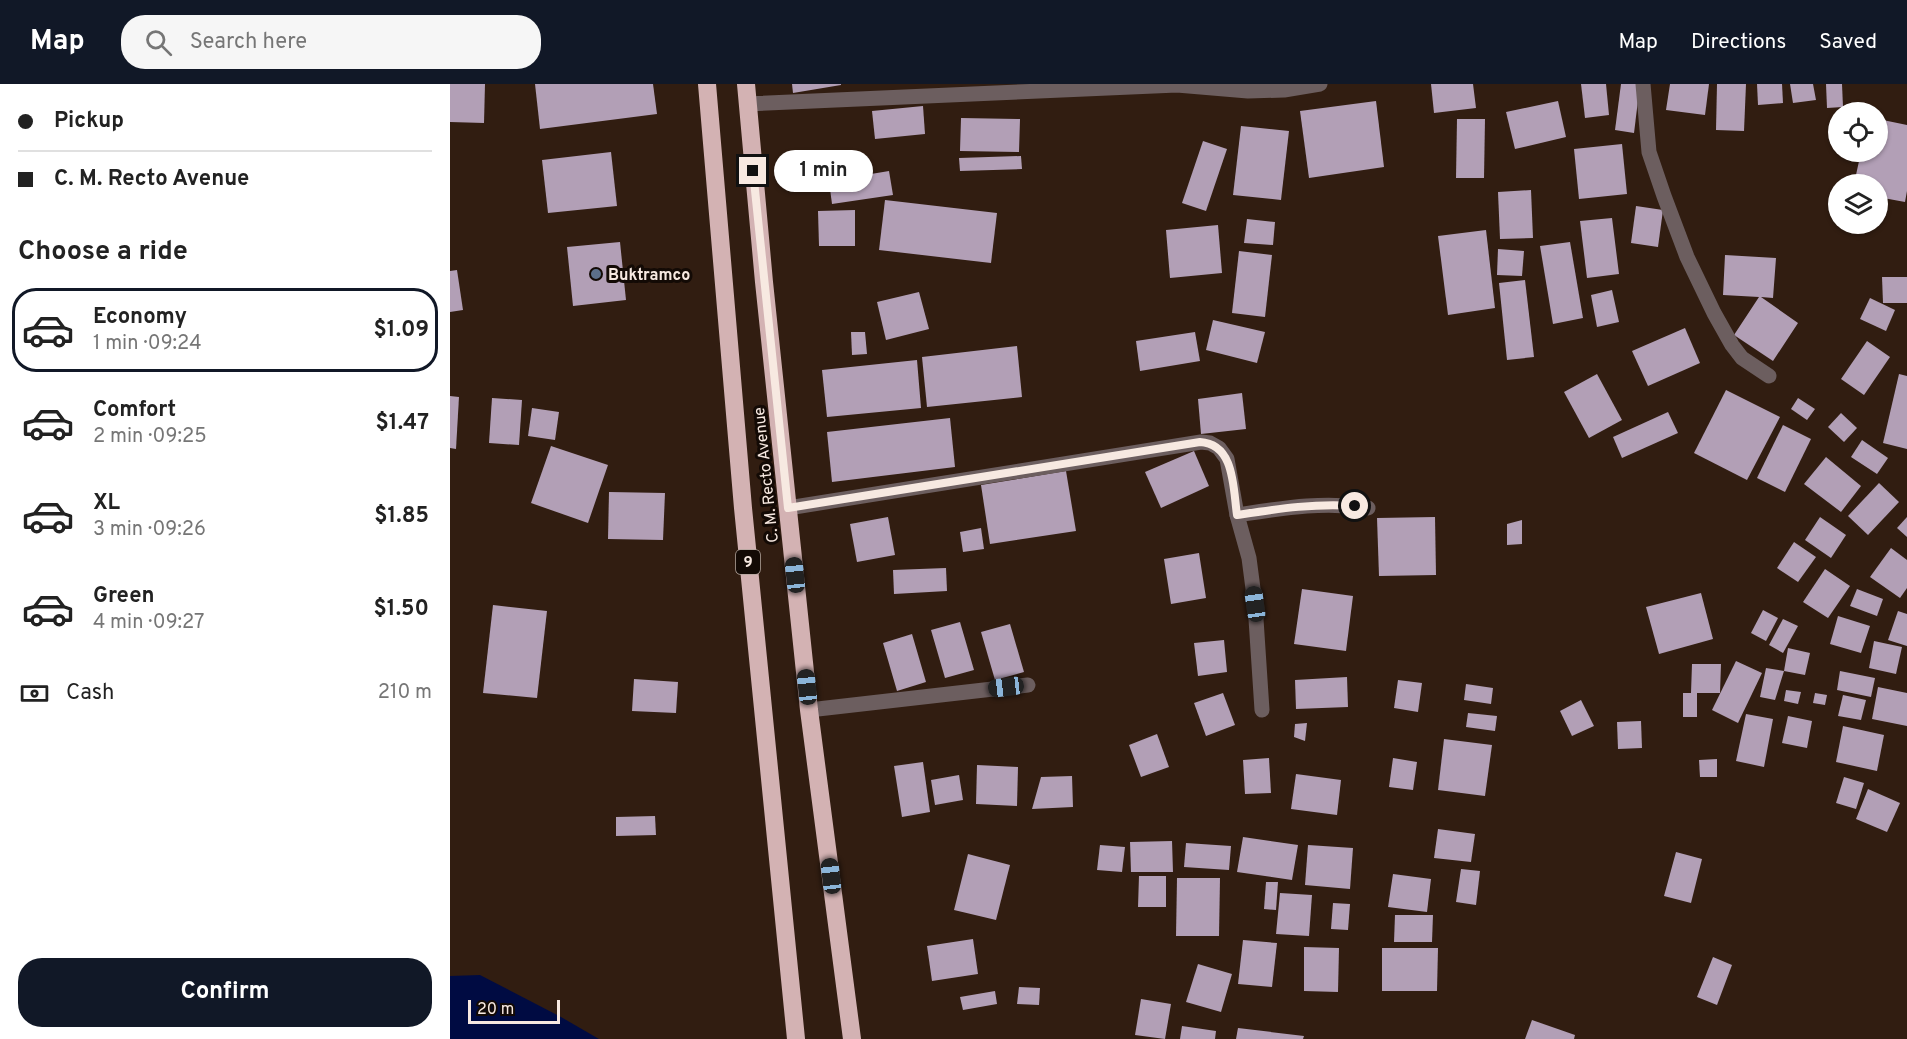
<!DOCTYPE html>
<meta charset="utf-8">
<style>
:root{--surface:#fff;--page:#f6f6f6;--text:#222;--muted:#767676;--line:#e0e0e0;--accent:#111827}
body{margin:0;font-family:Overpass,sans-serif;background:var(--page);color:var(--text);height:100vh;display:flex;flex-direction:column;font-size:22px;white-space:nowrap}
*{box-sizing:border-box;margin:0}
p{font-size:20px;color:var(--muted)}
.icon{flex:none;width:33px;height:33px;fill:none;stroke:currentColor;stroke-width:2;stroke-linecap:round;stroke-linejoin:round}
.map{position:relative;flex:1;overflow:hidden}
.drawer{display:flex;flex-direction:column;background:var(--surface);width:450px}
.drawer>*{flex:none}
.top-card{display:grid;align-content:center;height:132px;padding:0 18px;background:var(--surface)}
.buttons{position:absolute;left:1378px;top:18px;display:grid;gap:12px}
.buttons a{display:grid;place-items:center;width:60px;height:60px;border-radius:50%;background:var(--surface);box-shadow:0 2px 4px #0004;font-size:30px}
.scale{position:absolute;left:18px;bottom:15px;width:92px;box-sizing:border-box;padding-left:6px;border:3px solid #f7e9e1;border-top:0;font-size:16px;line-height:21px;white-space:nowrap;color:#f7e9e1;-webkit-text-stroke:4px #130a05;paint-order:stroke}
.end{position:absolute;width:27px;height:27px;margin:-14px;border:8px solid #f7e9e1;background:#111;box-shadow:0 0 0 3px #111}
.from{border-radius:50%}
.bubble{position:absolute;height:42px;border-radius:21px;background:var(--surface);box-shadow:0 2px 4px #0004;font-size:20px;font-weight:700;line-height:42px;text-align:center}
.car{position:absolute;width:18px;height:36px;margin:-18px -9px;border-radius:8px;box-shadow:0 0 4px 2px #0007;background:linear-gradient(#222 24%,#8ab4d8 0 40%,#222 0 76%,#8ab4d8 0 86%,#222 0)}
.top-card b{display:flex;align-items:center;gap:21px;height:57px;font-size:22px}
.top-card b+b{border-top:2px solid var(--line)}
.top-card i{width:15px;height:15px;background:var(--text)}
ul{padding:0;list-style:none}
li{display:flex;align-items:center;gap:18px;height:84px;margin:0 12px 9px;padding:0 6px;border:3px solid transparent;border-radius:24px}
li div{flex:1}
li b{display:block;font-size:22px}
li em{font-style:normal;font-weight:700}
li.selected{border-color:var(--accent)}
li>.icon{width:54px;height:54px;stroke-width:1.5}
h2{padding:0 18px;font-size:27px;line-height:72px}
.pay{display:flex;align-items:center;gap:15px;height:66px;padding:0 18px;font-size:22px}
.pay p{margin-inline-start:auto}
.cta{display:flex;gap:12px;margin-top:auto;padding:12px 18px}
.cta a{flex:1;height:69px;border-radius:24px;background:var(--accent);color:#fff;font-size:24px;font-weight:700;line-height:69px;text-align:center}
header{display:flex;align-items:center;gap:36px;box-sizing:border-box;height:84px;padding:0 30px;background:var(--accent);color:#fff}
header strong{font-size:28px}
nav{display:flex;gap:33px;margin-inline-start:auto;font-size:21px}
.search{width:420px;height:54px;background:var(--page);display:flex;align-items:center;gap:15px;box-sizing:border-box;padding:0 21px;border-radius:24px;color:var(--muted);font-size:22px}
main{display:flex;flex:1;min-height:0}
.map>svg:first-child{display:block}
.water{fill:#000b42}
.building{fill:#b29fb6}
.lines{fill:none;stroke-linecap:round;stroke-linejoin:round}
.street{stroke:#6c5e5f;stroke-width:15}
.highway{stroke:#d3b2b3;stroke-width:18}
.route{stroke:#f7e9e1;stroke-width:8}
.service-dot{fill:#5c6f8a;stroke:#130a05;stroke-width:2}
.labels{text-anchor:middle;stroke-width:6;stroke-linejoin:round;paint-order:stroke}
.shield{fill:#130a05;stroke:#b3a69f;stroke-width:1.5}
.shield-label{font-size:15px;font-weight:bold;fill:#f7e9e1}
.poi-label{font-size:16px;font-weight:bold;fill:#f7e9e1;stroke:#130a05;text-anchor:start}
.street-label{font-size:16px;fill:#f7e9e1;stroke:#130a05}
</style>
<header>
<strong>Map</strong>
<div class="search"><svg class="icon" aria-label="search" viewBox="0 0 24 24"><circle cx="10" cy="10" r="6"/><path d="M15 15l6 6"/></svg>Search here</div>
<nav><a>Map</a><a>Directions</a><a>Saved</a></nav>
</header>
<main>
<section class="drawer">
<div class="top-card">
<b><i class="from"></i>Pickup</b>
<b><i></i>C. M. Recto Avenue</b>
</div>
<h2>Choose a ride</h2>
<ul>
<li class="selected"><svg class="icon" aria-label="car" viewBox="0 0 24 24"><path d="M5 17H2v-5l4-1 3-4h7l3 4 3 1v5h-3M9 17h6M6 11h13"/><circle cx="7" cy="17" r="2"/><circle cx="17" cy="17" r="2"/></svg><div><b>Economy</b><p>1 min · 09:24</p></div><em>$1.09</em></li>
<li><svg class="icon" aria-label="car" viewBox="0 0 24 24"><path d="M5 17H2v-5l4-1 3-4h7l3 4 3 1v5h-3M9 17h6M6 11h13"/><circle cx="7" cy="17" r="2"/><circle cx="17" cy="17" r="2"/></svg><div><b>Comfort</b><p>2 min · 09:25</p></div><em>$1.47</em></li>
<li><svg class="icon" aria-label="car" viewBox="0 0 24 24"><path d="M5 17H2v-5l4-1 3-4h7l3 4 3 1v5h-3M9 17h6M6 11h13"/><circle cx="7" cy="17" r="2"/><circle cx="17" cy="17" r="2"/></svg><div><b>XL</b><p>3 min · 09:26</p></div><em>$1.85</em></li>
<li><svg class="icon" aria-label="car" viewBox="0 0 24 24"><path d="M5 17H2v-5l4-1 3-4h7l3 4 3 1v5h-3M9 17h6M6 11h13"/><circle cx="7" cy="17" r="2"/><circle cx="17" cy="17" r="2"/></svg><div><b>Green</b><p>4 min · 09:27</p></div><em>$1.50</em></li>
</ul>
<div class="pay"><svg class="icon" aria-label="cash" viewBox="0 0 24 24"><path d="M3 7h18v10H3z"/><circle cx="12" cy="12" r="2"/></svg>Cash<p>210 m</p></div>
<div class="cta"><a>Confirm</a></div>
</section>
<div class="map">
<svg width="1457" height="955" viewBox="0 0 1457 955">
<rect width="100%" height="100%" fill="#311d11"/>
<polygon class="water" points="30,891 111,933 149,955 0,955 0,892"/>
<g class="building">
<polygon points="0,0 35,0 34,39 0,38"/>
<polygon points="85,0 203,0 207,30 90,45"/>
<polygon points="342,0 391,0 391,1 343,9"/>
<polygon points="981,0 1023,0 1026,24 984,29"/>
<polygon points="1131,0 1156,0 1159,31 1135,34"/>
<polygon points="1171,0 1190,0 1184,49 1165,46"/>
<polygon points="1220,0 1259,0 1255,31 1216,26"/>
<polygon points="1267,0 1296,0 1294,47 1266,46"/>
<polygon points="1307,0 1332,0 1333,19 1308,21"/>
<polygon points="1340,0 1363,0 1366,16 1343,19"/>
<polygon points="1376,0 1392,0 1393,23 1377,24"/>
<polygon points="926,17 934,83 859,94 850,27"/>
<polygon points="1108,17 1116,53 1065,65 1056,28"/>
<polygon points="473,22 475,50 425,55 422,27"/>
<polygon points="511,34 570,35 569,68 510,67"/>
<polygon points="1007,35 1035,35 1034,94 1006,94"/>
<polygon points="1428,35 1457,41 1457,107 1455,118 1428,113 1428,100 1404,100 1411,68 1428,68"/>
<polygon points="791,42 839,47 831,116 783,111"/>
<polygon points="753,57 777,65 756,127 732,119"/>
<polygon points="1172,60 1177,110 1129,115 1124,65"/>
<polygon points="161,68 167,122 98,129 92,76"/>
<polygon points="571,72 572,85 510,87 509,74"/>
<polygon points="439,87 443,111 382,120 379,97"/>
<polygon points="1081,106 1083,154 1050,155 1048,108"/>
<polygon points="435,116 547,129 541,179 429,166"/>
<polygon points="1186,122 1213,126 1208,163 1181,159"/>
<polygon points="405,126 405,162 369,162 368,127"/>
<polygon points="1162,134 1169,190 1137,194 1130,137"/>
<polygon points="797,135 825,138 823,161 794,159"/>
<polygon points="768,141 772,189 720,194 716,146"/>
<polygon points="1036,146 1045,224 998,231 988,152"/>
<polygon points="170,158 176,216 123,222 117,163"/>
<polygon points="1120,158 1133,234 1103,240 1090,162"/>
<polygon points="1048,165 1074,167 1072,192 1047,191"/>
<polygon points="789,167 822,171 815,233 782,229"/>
<polygon points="1275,171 1326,174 1323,214 1311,213 1348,239 1323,277 1284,251 1309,213 1273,211"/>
<polygon points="7,186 13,226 0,228 0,187"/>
<polygon points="1432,193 1457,193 1457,219 1433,219"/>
<polygon points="1075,196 1084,273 1057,276 1049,199"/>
<polygon points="1162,206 1169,238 1147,243 1141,211"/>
<polygon points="469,208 479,245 436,256 427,218"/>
<polygon points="1420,214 1445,226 1436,247 1410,235"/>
<polygon points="763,236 815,248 807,279 756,266"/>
<polygon points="1235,244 1250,279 1198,302 1182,267"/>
<polygon points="401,248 415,248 417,270 402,271"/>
<polygon points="745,248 750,277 690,287 686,257"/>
<polygon points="1417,257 1440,273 1414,311 1391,295"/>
<polygon points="567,262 572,313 477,323 472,273"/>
<polygon points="467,276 471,324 377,333 372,286"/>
<polygon points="1147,290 1172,336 1139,354 1114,308"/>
<polygon points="1449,290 1457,292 1457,365 1433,359"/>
<polygon points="1276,306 1330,333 1297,396 1244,369"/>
<polygon points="792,309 796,345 751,350 748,315"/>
<polygon points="0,312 9,313 6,365 0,364"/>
<polygon points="42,314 72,316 69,361 39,359"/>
<polygon points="1348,314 1365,325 1357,336 1341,325"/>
<polygon points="82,324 109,328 105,356 78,352"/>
<polygon points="1218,328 1228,349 1172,374 1163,353"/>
<polygon points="1391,329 1407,344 1394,358 1378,343"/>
<polygon points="500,334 505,383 382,398 377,348"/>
<polygon points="1333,341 1361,355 1335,408 1307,394"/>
<polygon points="1412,356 1438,374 1427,390 1401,373"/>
<polygon points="101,362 158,381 138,439 81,419"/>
<polygon points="744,367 759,402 711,424 695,388"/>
<polygon points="1376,373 1411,402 1391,428 1354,400"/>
<polygon points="616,387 626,447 540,460 531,401"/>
<polygon points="1429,399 1449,418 1418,451 1398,432"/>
<polygon points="159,408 215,409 213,456 158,455"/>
<polygon points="438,433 445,471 407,478 400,440"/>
<polygon points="985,433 986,491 929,492 927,434"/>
<polygon points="1370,433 1396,451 1381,474 1355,456"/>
<polygon points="1457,433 1457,453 1447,444"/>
<polygon points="1072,436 1072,460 1057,461 1057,440"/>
<polygon points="531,444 534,465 513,468 510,448"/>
<polygon points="1344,458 1366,473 1348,498 1327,484"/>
<polygon points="1441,464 1457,476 1457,504 1450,514 1420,493"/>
<polygon points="749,469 756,514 721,520 714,475"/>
<polygon points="496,484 497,507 444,510 443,486"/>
<polygon points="1375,485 1400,502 1378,534 1353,518"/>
<polygon points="852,505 903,512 896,567 844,560"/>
<polygon points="1407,505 1433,515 1427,532 1400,522"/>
<polygon points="1251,509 1263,555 1209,570 1196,523"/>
<polygon points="43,521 97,527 87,614 33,609"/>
<polygon points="1313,526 1328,534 1316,557 1301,549"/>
<polygon points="1448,527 1457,530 1457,562 1438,556"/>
<polygon points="1388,532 1420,542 1411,569 1380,560"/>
<polygon points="1333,535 1348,542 1333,569 1319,561"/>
<polygon points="510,538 524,586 495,594 481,546"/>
<polygon points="560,540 574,588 545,596 531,548"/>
<polygon points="462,550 476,598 447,607 433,559"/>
<polygon points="774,556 777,588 748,592 744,559"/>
<polygon points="1424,557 1452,563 1446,590 1419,584"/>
<polygon points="1338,564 1360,569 1355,591 1334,587"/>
<polygon points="1286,577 1312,589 1288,639 1262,626"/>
<polygon points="1242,580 1271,580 1270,609 1247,609 1247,633 1233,633 1233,609 1241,609"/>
<polygon points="1316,584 1334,587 1325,616 1310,613"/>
<polygon points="1390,587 1425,594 1421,613 1387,606"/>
<polygon points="897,593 898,623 846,625 845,596"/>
<polygon points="184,595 228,598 226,629 182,627"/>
<polygon points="948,596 972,599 968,628 944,624"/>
<polygon points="1016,600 1043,604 1041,620 1014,616"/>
<polygon points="1428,603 1457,609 1457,642 1422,635"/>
<polygon points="1336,606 1351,608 1348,620 1334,617"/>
<polygon points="773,609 785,641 756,652 744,619"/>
<polygon points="1365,609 1377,611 1375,621 1363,619"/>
<polygon points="1393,611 1416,616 1411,636 1388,632"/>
<polygon points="1131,616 1144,642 1122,652 1110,627"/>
<polygon points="1018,629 1047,632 1045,647 1016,643"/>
<polygon points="1296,630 1323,635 1314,683 1286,677"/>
<polygon points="1338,632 1362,637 1357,664 1332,659"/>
<polygon points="1191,637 1192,664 1168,665 1167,638"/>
<polygon points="857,639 855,657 844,653 845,640"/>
<polygon points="1393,642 1434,651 1427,687 1386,678"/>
<polygon points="707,650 719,683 691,693 679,661"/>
<polygon points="994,655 1042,661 1035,712 988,706"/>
<polygon points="819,674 821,709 795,710 793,676"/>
<polygon points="943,674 967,678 963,706 939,703"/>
<polygon points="1267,675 1267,693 1250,693 1249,676"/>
<polygon points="473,678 480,728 452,733 444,682"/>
<polygon points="527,681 568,683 567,722 526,720"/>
<polygon points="846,690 891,696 887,731 841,725"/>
<polygon points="509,691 513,716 485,721 481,696"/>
<polygon points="622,692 623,723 582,725 591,693"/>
<polygon points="1394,693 1414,699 1406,725 1386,719"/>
<polygon points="1418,705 1450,719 1437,748 1406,735"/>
<polygon points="205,732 206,751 166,752 166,733"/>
<polygon points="988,745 1025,750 1021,778 984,774"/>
<polygon points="793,753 848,761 842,796 787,788"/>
<polygon points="722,757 723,788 681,788 680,758"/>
<polygon points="736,759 781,762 779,786 734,783"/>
<polygon points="650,761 675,763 672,788 647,786"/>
<polygon points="858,761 903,764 900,805 855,801"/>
<polygon points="1226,768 1252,775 1241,819 1214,812"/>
<polygon points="518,770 560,781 546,836 504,826"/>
<polygon points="1011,785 1030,787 1026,821 1006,818"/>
<polygon points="943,790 981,795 977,828 938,823"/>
<polygon points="689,792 716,792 716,823 688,823"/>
<polygon points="727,794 770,794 769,852 726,852"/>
<polygon points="816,798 828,798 826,826 814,825"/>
<polygon points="830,809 862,811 859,852 826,850"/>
<polygon points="883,819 900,820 898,846 881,845"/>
<polygon points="945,831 983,831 982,858 944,858"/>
<polygon points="523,855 528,890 482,897 477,862"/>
<polygon points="793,856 827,859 822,903 788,900"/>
<polygon points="854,863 889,864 888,908 854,907"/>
<polygon points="932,864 988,864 987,907 932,907"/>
<polygon points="1263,873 1282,881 1267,921 1247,913"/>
<polygon points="748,880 782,890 771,928 736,918"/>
<polygon points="569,903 590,904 589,921 567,920"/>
<polygon points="545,907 547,920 513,926 510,913"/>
<polygon points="691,915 721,920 715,955 685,951"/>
<polygon points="1082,936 1125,951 1124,955 1075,955"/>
<polygon points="732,942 766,947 765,955 730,955"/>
<polygon points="788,944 854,952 853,955 786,955"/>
</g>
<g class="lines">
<g class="street">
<polyline points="1193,0 1199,68 1214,112 1237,173 1264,229 1282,261 1292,274 1319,292"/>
<polyline points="297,20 727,1 798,7 834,6 870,0"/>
<polyline points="338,424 751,358 760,359 769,364 777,375 787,431 799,474 805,520 812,626"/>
<path d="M787,431C833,424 872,417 918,424"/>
<polyline points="359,626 578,601"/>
</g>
<g class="highway">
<polyline points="257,0 293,424 346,955"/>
<polyline points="296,0 314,198 359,626 402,955"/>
</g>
</g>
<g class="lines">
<path class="route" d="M303,87L338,424L750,358C785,360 783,404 787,431C827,425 864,419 905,422"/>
</g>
<circle class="service-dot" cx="146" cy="190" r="6"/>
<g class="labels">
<rect class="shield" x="286" y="466" width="24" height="24" rx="4.5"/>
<g class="shield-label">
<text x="298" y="483">9</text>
</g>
<g class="poi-label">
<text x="158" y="196">Buktramco</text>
</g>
<g class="street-label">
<text transform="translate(315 391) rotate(-96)" y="6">C. M. Recto Avenue</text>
</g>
</g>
</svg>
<div class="buttons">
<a><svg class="icon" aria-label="locate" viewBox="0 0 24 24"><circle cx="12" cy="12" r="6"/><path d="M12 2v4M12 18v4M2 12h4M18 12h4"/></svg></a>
<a><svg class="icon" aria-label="layers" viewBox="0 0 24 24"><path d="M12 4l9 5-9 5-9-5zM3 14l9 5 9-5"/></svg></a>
</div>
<div class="scale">20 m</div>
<i class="end from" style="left:905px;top:422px"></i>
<i class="end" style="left:303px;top:87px"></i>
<div class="bubble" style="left:324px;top:66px;width:99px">1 min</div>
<i class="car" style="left:345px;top:491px;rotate:354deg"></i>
<i class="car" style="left:805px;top:520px;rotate:352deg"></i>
<i class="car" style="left:357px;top:603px;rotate:354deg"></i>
<i class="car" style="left:556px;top:603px;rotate:263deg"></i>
<i class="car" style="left:381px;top:792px;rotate:353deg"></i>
</div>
</main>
